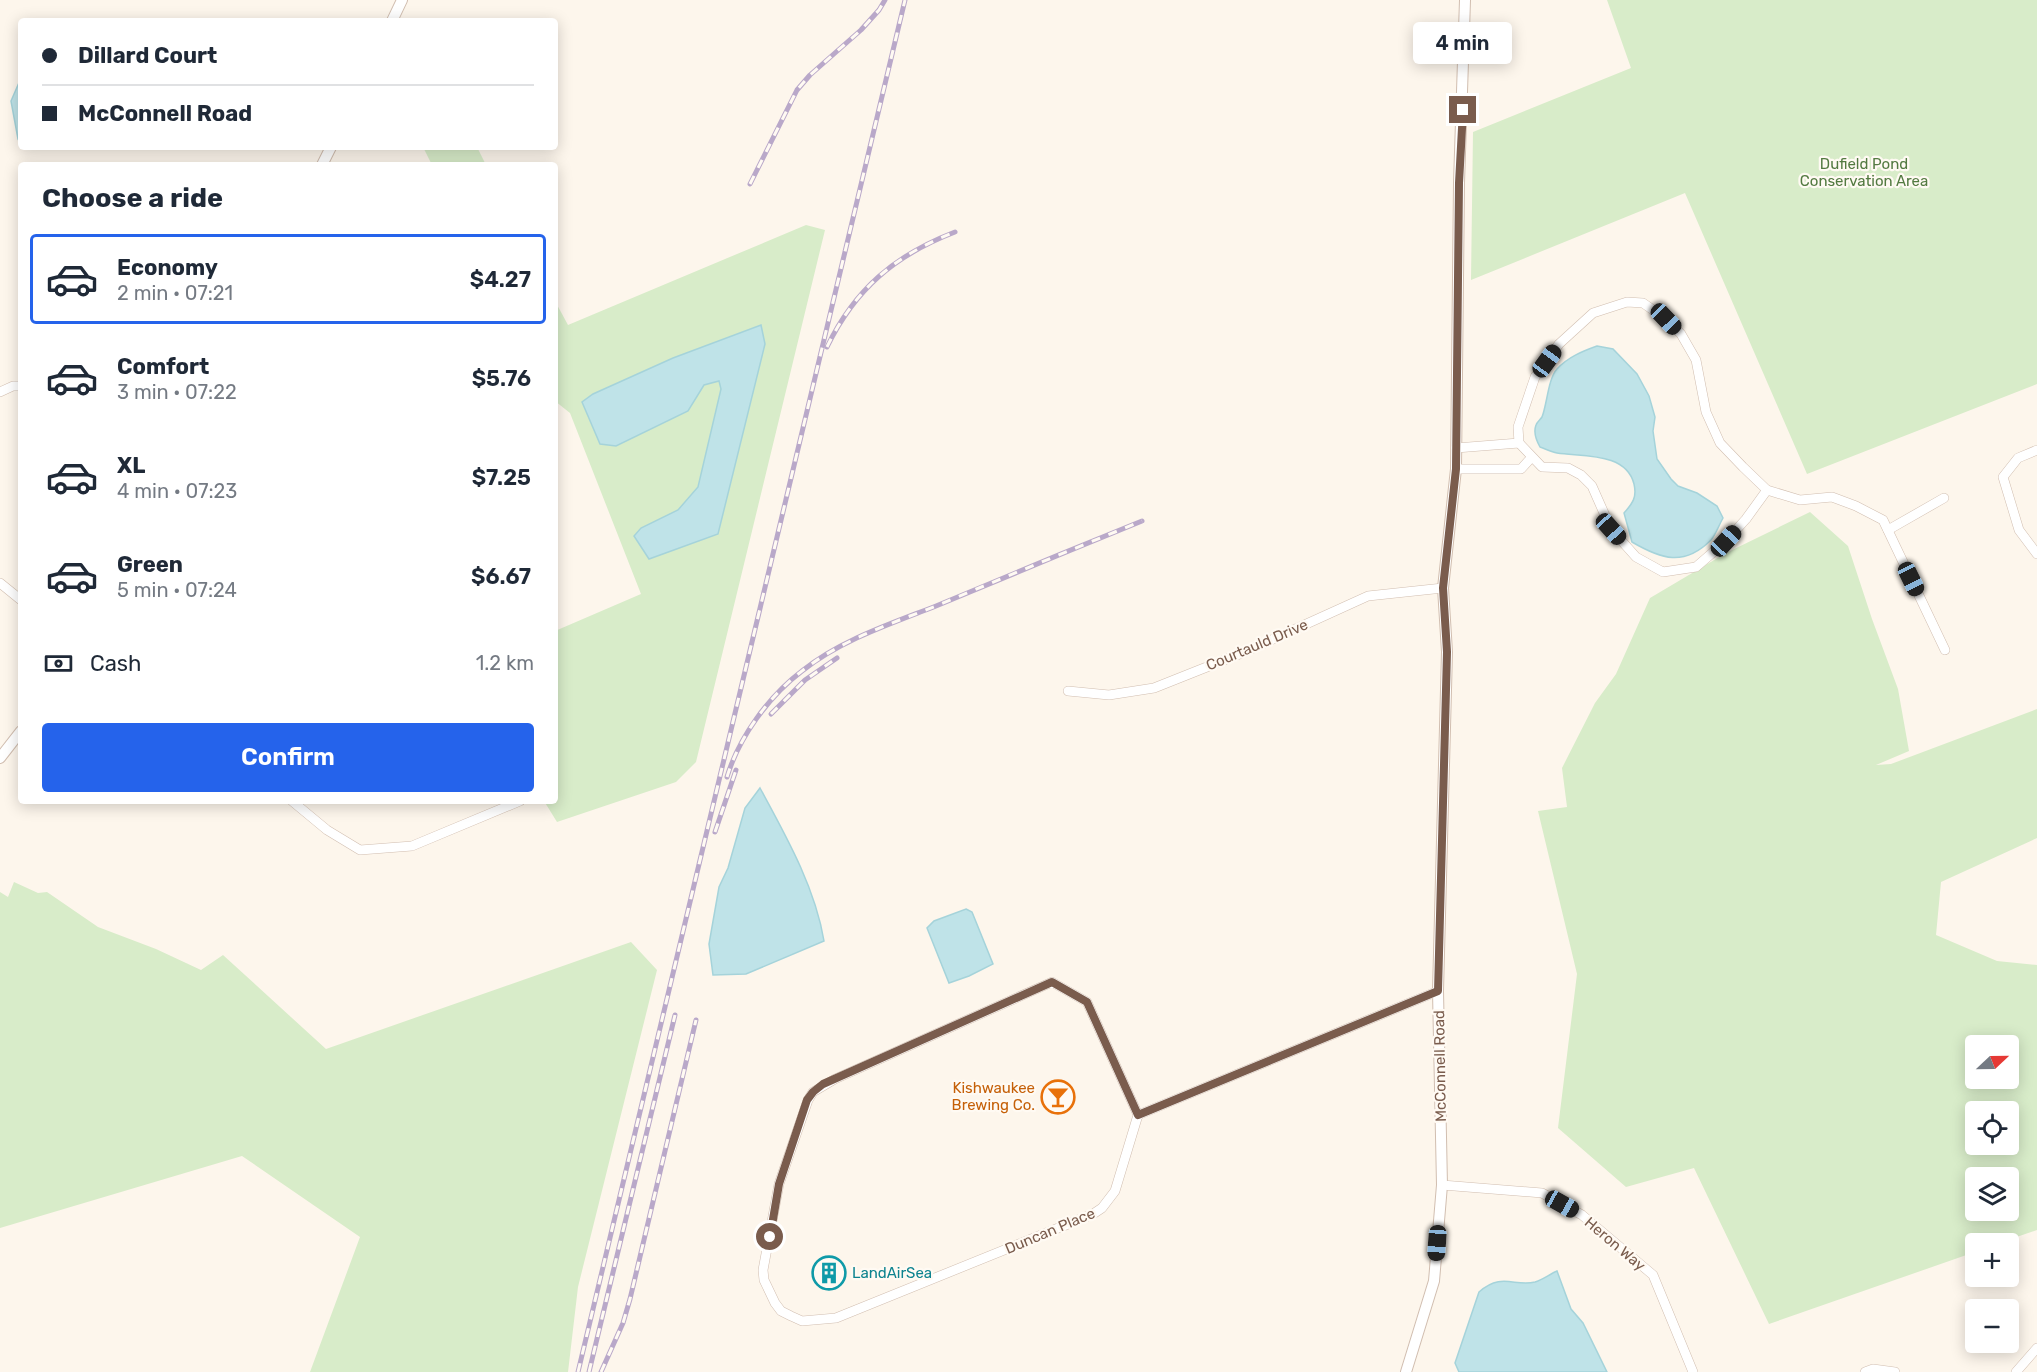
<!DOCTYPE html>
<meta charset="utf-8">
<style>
:root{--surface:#fff;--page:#f2f2f3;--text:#1f2937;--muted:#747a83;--line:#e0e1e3;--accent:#2563eb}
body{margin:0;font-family:Rubik,sans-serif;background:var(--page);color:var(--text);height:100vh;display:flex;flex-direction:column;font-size:22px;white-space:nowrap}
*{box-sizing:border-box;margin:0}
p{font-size:20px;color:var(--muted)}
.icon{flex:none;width:33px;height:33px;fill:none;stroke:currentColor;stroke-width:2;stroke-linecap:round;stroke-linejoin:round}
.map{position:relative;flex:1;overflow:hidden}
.drawer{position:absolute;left:18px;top:162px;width:540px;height:642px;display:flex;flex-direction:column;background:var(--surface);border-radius:6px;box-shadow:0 3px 15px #0003}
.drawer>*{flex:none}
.guide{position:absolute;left:18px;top:18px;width:540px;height:132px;border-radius:6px;box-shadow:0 3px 15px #0003;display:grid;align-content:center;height:132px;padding:0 24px;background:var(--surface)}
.needle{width:39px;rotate:68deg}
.controls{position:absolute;left:1965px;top:1035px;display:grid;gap:12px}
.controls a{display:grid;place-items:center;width:54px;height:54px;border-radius:6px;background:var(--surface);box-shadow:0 3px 15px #0003;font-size:30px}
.end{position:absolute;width:27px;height:27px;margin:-14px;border:8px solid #7a5c4d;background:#fff;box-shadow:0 0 0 3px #fff}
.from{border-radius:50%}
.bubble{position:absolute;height:42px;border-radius:6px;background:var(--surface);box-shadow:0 3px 15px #0003;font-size:20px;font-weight:600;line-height:42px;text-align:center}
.car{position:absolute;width:18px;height:36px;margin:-18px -9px;border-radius:8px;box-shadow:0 0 4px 2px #0007;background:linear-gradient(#222 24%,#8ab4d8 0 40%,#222 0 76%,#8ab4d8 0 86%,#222 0)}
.guide b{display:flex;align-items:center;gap:21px;height:57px;font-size:22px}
.guide b+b{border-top:2px solid var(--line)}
.guide i{width:15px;height:15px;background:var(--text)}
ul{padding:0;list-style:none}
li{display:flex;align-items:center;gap:18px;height:90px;margin:0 12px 9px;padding:0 12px;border:3px solid transparent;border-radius:6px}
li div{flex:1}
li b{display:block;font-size:22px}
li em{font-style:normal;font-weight:600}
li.selected{border-color:var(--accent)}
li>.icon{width:54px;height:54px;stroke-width:1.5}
h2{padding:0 24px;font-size:27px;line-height:72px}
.pay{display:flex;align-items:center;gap:15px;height:66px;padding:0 24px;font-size:22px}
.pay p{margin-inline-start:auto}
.primary-button{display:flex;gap:12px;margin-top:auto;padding:12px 24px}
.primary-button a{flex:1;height:69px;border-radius:6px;background:var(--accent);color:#fff;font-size:24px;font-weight:600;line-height:69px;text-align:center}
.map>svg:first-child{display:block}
.green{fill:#d8ecc9;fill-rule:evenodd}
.water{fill:#bfe3e8;stroke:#a5d3da;stroke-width:1.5}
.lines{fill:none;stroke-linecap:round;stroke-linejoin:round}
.minor-casing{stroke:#d1beb0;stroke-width:10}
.tertiary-casing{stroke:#d1beb0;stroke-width:12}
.minor{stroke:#fff;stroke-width:9}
.tertiary{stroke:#fff;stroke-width:10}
.rail-casing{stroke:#b9a8c9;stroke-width:5}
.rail{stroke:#fffaf3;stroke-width:3;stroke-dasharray:9;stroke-linecap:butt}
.route{stroke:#7a5c4d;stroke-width:8}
.labels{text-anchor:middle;stroke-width:4.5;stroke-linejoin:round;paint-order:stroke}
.park-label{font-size:15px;fill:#537a41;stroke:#fffaf3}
.street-label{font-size:15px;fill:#7a5c4d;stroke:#fffaf3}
.food-label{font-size:15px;fill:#c56008;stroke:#fffaf3;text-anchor:end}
.culture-label{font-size:15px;fill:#0d838f;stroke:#fffaf3;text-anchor:start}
</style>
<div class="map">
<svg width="2037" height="1372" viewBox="0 0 2037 1372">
<rect width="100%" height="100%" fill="#fdf6ec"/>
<g class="green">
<polygon points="1607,0 2037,0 2037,384 1807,474 1685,193 1471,280 1473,132 1631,68"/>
<polygon points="423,147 477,147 486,165 432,165"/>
<polygon points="806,225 825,230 696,762 676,782 557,822 544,801 555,801 555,631 641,594 570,413 555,401 555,301 568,325"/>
<path d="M1810,512L1848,546L1872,619L1898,689L1909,751L1876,765L1891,764L2037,709V838L1941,882L1936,935L1997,961L2037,965V1230L1999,1243L1976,1244L1975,1252L1769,1324L1694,1168L1626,1187L1558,1128L1577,974L1538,811L1567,807L1562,768L1595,703L1616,674L1650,598L1726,553ZM1976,1046H2008V1078H1976ZM1976,1112H2008V1144H1976ZM1976,1178H2008V1210H1976Z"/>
<polygon points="14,882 38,893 47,892 98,927 156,949 201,970 223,955 326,1049 631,942 657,970 578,1287 568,1372 310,1372 360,1237 242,1156 0,1228 0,892 8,897"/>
</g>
<g class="water">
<polygon points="21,78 21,145 18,139 11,101"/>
<polygon points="761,325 765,344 718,534 649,559 634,536 641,528 678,510 698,487 721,389 719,381 704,385 688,411 616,446 600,444 582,402 593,394 673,358"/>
<path d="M1597,346L1613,349L1637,374L1649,396L1655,417L1653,431L1657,459L1671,479L1678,486L1697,493L1717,506L1723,518C1719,525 1716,534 1711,540C1684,567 1661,559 1632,542L1624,513C1633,503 1637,497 1634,484C1626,452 1583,457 1557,453C1551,452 1546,449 1540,447C1536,440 1533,433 1536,425C1537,422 1540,420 1542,417C1547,405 1548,379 1557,369C1568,357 1583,351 1597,346Z"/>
<path d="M760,788C786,836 815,887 824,941L746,974L713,975L709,944L719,887L728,868L745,808Z"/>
<polygon points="966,909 972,912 993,964 969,976 949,983 927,928 934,921"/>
<path d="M1557,1271L1571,1309L1583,1323L1607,1372H1459L1455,1363L1479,1292C1502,1272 1514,1287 1535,1282C1542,1280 1550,1274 1557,1271Z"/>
</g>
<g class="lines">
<g class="minor-casing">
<g id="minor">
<polyline points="0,392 13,386 21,386"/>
<polyline points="1519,443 1518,427 1535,377 1559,344 1593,313 1627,302 1643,303 1666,319 1681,334 1696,360 1706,412 1720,443 1743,467 1767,490 1800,500 1832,497 1856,506 1883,520 1945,650"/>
<polyline points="1519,443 1542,467 1568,468 1581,475 1592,486 1611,529 1636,557 1663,572 1696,567 1726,541 1746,519 1767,490"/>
<polyline points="1456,448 1519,443"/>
<polyline points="2037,450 2018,458 2003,477 2019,530 2037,554"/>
<polyline points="1456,469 1521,469 1531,458"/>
<polyline points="1888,530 1944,498"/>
<polyline points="0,583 21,600"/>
<polyline points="1068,691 1109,695 1154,688 1247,651 1368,596 1443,588"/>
<polyline points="292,801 327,830 360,850 412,846 520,801"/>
<polygon points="1052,982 1087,1002 1138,1115 1115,1191 1102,1208 1093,1214 836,1318 802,1321 791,1316 781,1311 775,1303 764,1280 763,1270 779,1184 808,1100 813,1092 835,1079"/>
<polyline points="1138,1115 1438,991"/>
<polyline points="1442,1185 1542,1193 1582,1215 1653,1275 1693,1372"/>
<polyline points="1865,1372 1873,1369 1895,1372"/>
<polyline points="2016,1372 2037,1348"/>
</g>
</g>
<g class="tertiary-casing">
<g id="tertiary">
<polyline points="392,21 402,0"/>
<polyline points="322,165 331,147"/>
<polyline points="0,758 21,731"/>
<polyline points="1406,1372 1434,1281 1442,1185 1438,991 1447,652 1443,588 1456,469 1459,183 1465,0"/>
</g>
</g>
<use href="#minor" class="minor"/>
<use href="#tertiary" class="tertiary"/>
<g class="rail-casing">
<g id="rail">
<polyline points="750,184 797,90 810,75 861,30 879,10 885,0"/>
<path d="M827,347C855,289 895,255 955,232"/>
<polyline points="771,714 805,680 837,658"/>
<path d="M727,777C739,737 769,696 802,671C841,640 890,624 936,606C1005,577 1073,549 1142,521"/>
<polyline points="715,832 736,770"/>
<polyline points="578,1372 905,0"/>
<polyline points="589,1372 675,1015"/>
<polyline points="601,1372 623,1323 630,1299 696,1020"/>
</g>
</g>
<use href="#rail" class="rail"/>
</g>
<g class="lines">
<polyline class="route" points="770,1237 779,1184 807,1100 813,1092 823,1084 1052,982 1087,1002 1138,1115 1438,991 1447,652 1443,588 1456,469 1459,183 1463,110"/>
</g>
<defs>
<g id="bar-ring" transform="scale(1.725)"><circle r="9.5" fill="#fffaf3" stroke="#e8710a" stroke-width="1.5"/><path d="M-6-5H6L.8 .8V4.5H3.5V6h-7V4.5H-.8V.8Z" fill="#e8710a"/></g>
<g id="building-ring" transform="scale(1.725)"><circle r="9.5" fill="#fffaf3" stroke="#0f9aa8" stroke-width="1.5"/><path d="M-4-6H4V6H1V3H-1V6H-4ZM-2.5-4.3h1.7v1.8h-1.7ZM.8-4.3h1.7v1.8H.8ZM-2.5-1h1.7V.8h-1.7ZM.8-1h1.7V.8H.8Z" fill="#0f9aa8"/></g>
</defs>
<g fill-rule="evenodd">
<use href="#bar-ring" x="1058" y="1097"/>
<use href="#building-ring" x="829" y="1273"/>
</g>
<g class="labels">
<g class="park-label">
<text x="1864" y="169">Dufield Pond<tspan x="1864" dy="17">Conservation Area</tspan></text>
</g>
<g class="street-label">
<text transform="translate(1257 645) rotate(-23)" y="5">Courtauld Drive</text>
<text transform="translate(1440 1066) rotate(-91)" y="5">McConnell Road</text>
<text transform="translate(1050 1231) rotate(-23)" y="5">Duncan Place</text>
<text transform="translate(1615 1244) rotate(40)" y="5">Heron Way</text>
</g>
<g class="food-label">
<text x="1035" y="1093">Kishwaukee<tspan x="1035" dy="17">Brewing Co.</tspan></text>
</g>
<g class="culture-label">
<text x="852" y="1278">LandAirSea</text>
</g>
</g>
</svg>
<div class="controls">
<a><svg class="needle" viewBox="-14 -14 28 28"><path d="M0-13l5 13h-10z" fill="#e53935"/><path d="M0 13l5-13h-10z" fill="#747a83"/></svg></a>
<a><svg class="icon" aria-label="locate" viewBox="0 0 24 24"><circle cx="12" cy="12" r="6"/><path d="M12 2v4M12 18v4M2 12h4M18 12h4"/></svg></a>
<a><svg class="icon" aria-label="layers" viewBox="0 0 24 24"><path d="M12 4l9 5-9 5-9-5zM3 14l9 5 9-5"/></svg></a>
<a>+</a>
<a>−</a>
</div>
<i class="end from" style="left:770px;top:1237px"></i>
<i class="end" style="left:1463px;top:110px"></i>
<div class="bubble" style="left:1413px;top:22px;width:99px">4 min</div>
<i class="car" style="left:1666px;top:319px;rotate:136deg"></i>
<i class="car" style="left:1547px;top:361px;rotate:36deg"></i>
<i class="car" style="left:1611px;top:529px;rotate:138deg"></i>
<i class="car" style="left:1726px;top:541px;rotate:43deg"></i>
<i class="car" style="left:1911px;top:579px;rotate:154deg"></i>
<i class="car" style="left:1562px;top:1204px;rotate:119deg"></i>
<i class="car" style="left:1437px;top:1243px;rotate:184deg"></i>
<div class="guide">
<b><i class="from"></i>Dillard Court</b>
<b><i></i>McConnell Road</b>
</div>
<section class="drawer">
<h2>Choose a ride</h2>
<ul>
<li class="selected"><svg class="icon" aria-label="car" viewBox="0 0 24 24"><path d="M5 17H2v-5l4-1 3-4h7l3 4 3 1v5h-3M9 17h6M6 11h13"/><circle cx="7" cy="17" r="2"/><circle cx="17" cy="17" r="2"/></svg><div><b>Economy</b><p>2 min · 07:21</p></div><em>$4.27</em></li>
<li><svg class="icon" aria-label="car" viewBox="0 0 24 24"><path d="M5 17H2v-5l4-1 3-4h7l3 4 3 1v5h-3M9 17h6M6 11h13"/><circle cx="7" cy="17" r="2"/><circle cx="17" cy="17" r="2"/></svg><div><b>Comfort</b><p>3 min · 07:22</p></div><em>$5.76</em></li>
<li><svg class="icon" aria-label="car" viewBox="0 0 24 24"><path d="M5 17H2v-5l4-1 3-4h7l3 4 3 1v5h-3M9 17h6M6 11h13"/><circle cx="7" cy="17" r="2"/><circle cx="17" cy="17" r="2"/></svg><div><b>XL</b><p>4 min · 07:23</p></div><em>$7.25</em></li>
<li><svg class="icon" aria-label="car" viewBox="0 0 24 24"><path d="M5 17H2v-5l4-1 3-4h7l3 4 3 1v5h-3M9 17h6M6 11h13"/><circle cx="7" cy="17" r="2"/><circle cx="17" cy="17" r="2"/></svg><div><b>Green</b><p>5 min · 07:24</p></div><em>$6.67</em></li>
</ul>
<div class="pay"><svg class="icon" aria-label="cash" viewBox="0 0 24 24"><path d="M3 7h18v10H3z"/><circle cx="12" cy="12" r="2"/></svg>Cash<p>1.2 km</p></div>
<div class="primary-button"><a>Confirm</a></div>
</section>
</div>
